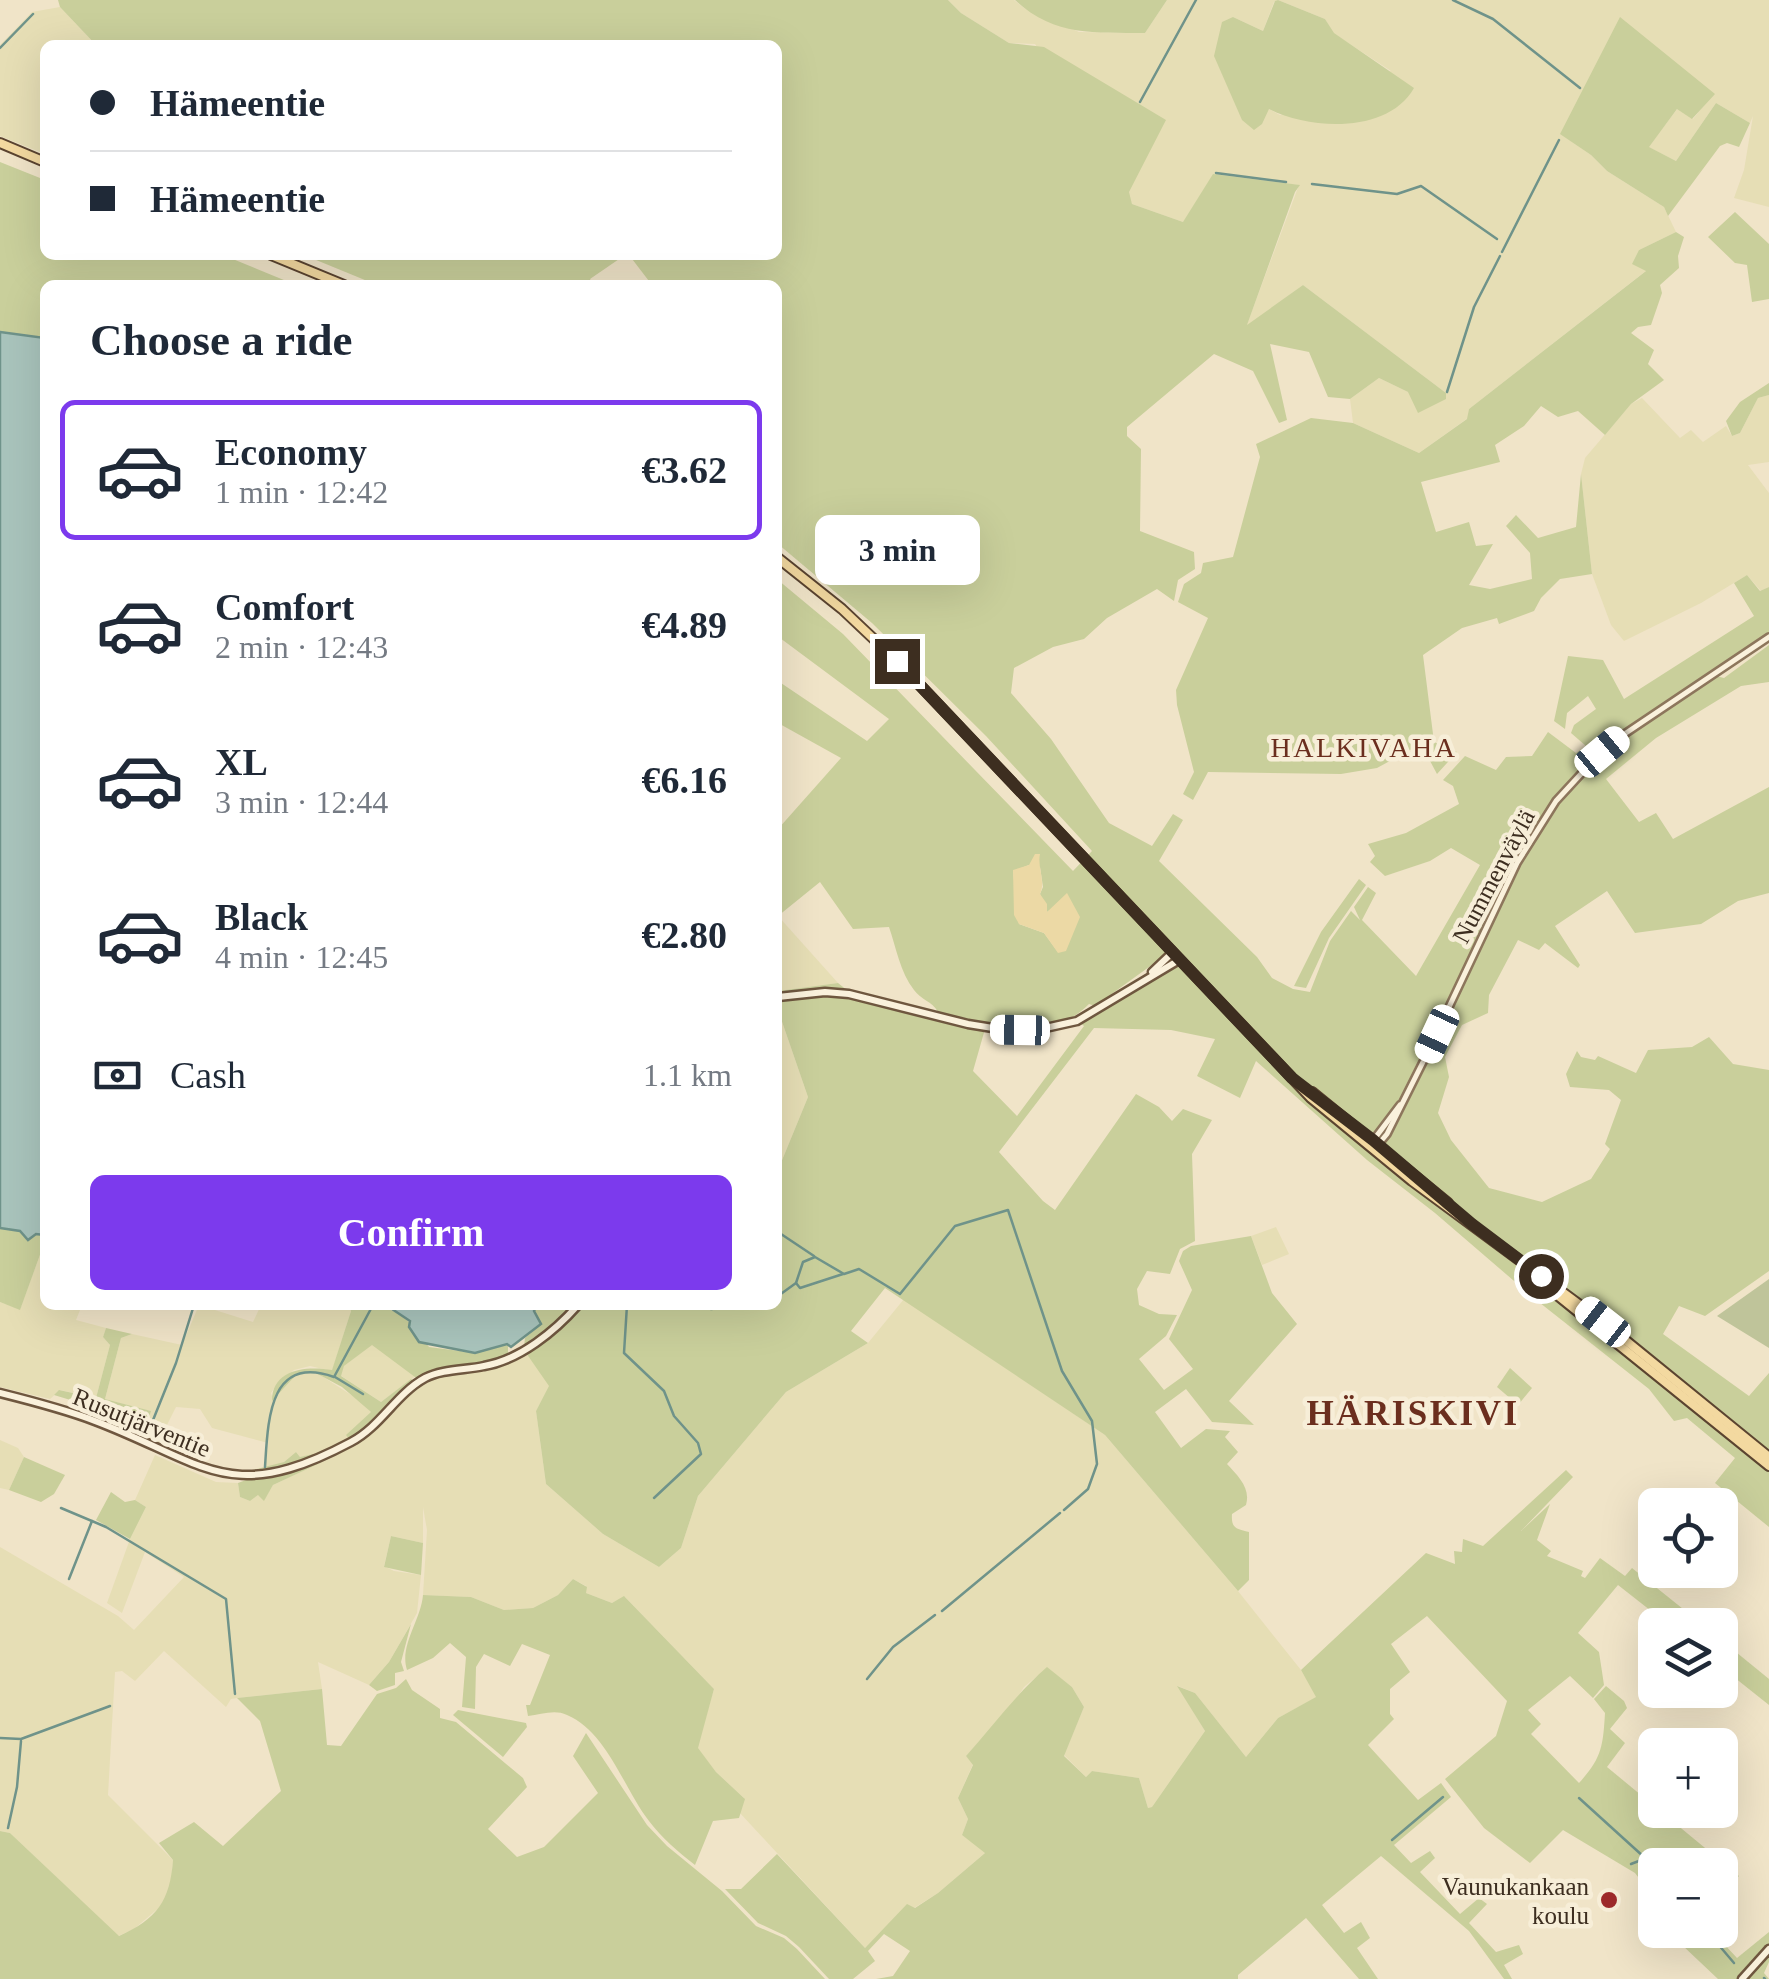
<!DOCTYPE html>
<meta charset="utf-8">
<style>
:root{--surface:#fff;--page:#f6f6f7;--text:#1f2937;--muted:#747a83;--line:#e0e1e3;--accent:#7c3aed}
body{margin:0;font-family:"Times New Roman",serif;background:var(--page);color:var(--text);height:100vh;display:flex;flex-direction:column;font-size:38px;white-space:nowrap}
*{box-sizing:border-box;margin:0}
p{font-size:32px;color:var(--muted)}
.icon{flex:none;width:55px;height:55px;fill:none;stroke:currentColor;stroke-width:2;stroke-linecap:round;stroke-linejoin:round}
.map{position:relative;flex:1;overflow:hidden}
.details{position:absolute;left:40px;top:280px;width:742px;height:1030px;display:flex;flex-direction:column;background:var(--surface);border-radius:15px;box-shadow:0 10px 40px #0002}
.details>*{flex:none}
.hud{position:absolute;left:40px;top:40px;width:742px;height:220px;border-radius:15px;box-shadow:0 10px 40px #0002;display:grid;align-content:center;height:220px;padding:0 50px;background:var(--surface)}
.controls{position:absolute;left:1638px;top:1488px;display:grid;gap:20px}
.controls a{display:grid;place-items:center;width:100px;height:100px;border-radius:15px;background:var(--surface);box-shadow:0 10px 40px #0002;font-size:50px}
.end{position:absolute;width:45px;height:45px;margin:-22px;border:12px solid #3d2e20;background:#fff;box-shadow:0 0 0 5px #fff}
.from{border-radius:50%}
.bubble{position:absolute;height:70px;border-radius:15px;background:var(--surface);box-shadow:0 10px 40px #0002;font-size:32px;font-weight:700;line-height:70px;text-align:center}
.car{position:absolute;width:30px;height:60px;margin:-30px -15px;border-radius:12px;box-shadow:0 0 8px 2px #0007;background:linear-gradient(#fff 24%,#345 0 40%,#fff 0 76%,#345 0 86%,#fff 0)}
.hud b{display:flex;align-items:center;gap:35px;height:95px;font-size:38px}
.hud b+b{border-top:2px solid var(--line)}
.hud i{width:25px;height:25px;background:var(--text)}
ul{padding:0;list-style:none}
li{display:flex;align-items:center;gap:30px;height:140px;margin:0 20px 15px;padding:0 30px;border:5px solid transparent;border-radius:15px}
li div{flex:1}
li b{display:block;font-size:38px}
li em{font-style:normal;font-weight:700}
li.on{border-color:var(--accent)}
li>.icon{width:90px;height:90px;stroke-width:1.5}
h2{padding:0 50px;font-size:45px;line-height:120px}
.pay{display:flex;align-items:center;gap:25px;height:110px;padding:0 50px;font-size:38px}
.pay p{margin-inline-start:auto}
.action{display:flex;gap:20px;margin-top:auto;padding:20px 50px}
.action a{flex:1;height:115px;border-radius:15px;background:var(--accent);color:#fff;font-size:40px;font-weight:700;line-height:115px;text-align:center}
.map>svg:first-child{display:block}
.farmland{fill:#e6deb5;fill-rule:evenodd}
.green{fill:#c9cf9b;fill-rule:evenodd}
.sand{fill:#ecd9a5}
.cemetery{fill:#bfc49a}
.water{fill:#a9c4bc;stroke:#6f938a;stroke-width:2.5}
.lines{fill:none;stroke-linecap:round;stroke-linejoin:round}
.stream{stroke:#6f938a;stroke-width:2.5}
.tertiary-casing{stroke:#8d765c;stroke-width:10}
.secondary-casing{stroke:#6f573f;stroke-width:11}
.primary-casing{stroke:#5b4430;stroke-width:12}
.tertiary{stroke:#faf1dc;stroke-width:5}
.secondary{stroke:#faf1dc;stroke-width:6}
.primary{stroke:#f3d9a0;stroke-width:8}
.route{stroke:#3d2e20;stroke-width:12}
.poi-dot{fill:#9e2a2b;stroke:#f7eed8;stroke-width:4}
.labels{text-anchor:middle;stroke-width:9;stroke-linejoin:round;paint-order:stroke}
.street-label{font-size:25px;fill:#3d2e20;stroke:#f7eed8}
.poi-label{font-size:25px;fill:#3d2e20;stroke:#f7eed8;text-anchor:end}
.neighbourhood-label{font-size:28px;letter-spacing:2.5px;fill:#6b2e1e;stroke:#f7eed8}
.district-label{font-size:35px;font-weight:bold;letter-spacing:2.5px;fill:#6b2e1e;stroke:#f7eed8}
</style>
<div class="map">
<svg width="1769" height="1979" viewBox="0 0 1769 1979">
<rect width="100%" height="100%" fill="#f0e4c8"/>
<g class="farmland">
<path d="M948,0H1014L1024,8L1079,32L1145,33L1167,0H1769V207L1734,198L1744,170L1753,116L1750,123L1716,103L1676,161L1648,147L1678,108L1693,119L1714,93L1561,134L1591,155L1607,171L1664,207L1676,232L1639,250L1647,270L1469,409L1468,418L1419,453L1353,423L1350,399L1379,378L1408,392L1446,393L1303,285L1246,327L1299,185L1274,183L1183,222L1132,204L1128,193L1035,44L1009,43L961,13ZM1278,0L1325,19L1333,33L1391,71L1280,115L1269,109L1264,116L1233,17L1263,31L1274,2Z"/>
<polygon points="60,7 96,45 45,45 45,154 0,136 0,45 32,12"/>
<polygon points="1769,395 1769,462 1748,465 1769,493 1769,587 1761,591 1747,575 1701,603 1624,641 1611,625 1592,574 1581,474 1585,458 1631,404 1642,398 1680,438 1691,430 1703,442 1726,426 1732,436 1740,433 1758,398"/>
<polygon points="778,916 838,983 778,991"/>
<polygon points="778,1010 808,1097 778,1170"/>
<polygon points="1276,1227 1289,1254 1262,1265 1251,1236"/>
<polygon points="41,1252 45,1252 45,1305 82,1305 76,1320 106,1328 103,1337 110,1345 96,1398 60,1390 50,1399 0,1387 0,1302 20,1309"/>
<polygon points="904,1299 1105,1435 1238,1591 1301,1670 1317,1697 1278,1718 1246,1757 1195,1693 1178,1686 1205,1731 1152,1807 1148,1808 1139,1778 1092,1771 1086,1777 1064,1755 1084,1707 1072,1687 1047,1668 1024,1687 1012,1706 966,1756 973,1764 958,1798 968,1819 962,1835 986,1852 938,1893 914,1908 907,1905 865,1948 739,1812 744,1798 716,1772 697,1748 714,1689 625,1597 612,1603 586,1593 586,1586 573,1579 558,1595 533,1608 504,1610 471,1597 423,1595 427,1530 423,1507 423,1543 391,1536 384,1566 394,1571 421,1575 417,1613 389,1662 369,1685 318,1662 322,1689 237,1698 231,1699 226,1707 164,1651 135,1681 122,1671 115,1672 108,1795 173,1860 171,1891 160,1907 134,1929 118,1936 10,1833 0,1831 0,1547 118,1616 134,1630 184,1577 145,1552 122,1613 107,1603 130,1539 146,1507 135,1500 155,1455 216,1482 238,1483 240,1497 250,1501 259,1494 264,1500 273,1485 317,1464 313,1454 300,1457 296,1452 284,1462 265,1469 268,1443 212,1428 200,1409 176,1407 157,1445 142,1438 150,1411 105,1399 121,1338 132,1334 182,1345 199,1305 253,1322 261,1305 348,1305 351,1311 332,1371 310,1366 294,1370 279,1381 271,1393 273,1400 296,1375 314,1371 359,1400 372,1413 347,1435 350,1440 336,1450 362,1438 412,1388 432,1377 493,1368 526,1353 550,1386 536,1411 546,1484 603,1534 659,1567 681,1548 698,1496 786,1392 868,1343"/>
<polygon points="372,1344 417,1375 381,1402 340,1375 344,1366"/>
<polygon points="0,1440 18,1448 24,1457 9,1490 0,1488"/>
</g>
<g class="green">
<path d="M58,0H948L961,13L1009,43L1044,47L1166,120L1129,192L1132,204L1183,222L1213,174L1300,185L1295,192L1247,325L1303,285L1446,393V399L1418,413L1408,392L1379,378L1350,399L1328,397L1309,352L1270,344L1287,420L1279,423L1253,371L1214,354L1127,427V436L1141,449L1140,531L1194,552L1195,569L1178,580L1174,601L1157,589L1107,618L1084,639L1053,647L1014,668L1011,693L1051,739L1109,823L1152,846L1173,814L1183,820L1159,861L1257,957L1272,978L1293,989L1310,992L1330,941L1351,911L1360,920L1354,907L1368,887L1376,893L1362,920L1416,976L1480,865L1451,848L1430,861L1385,876L1370,862L1375,856L1368,844L1406,833L1459,804L1453,786L1443,780L1465,756L1496,770L1506,757L1532,756L1548,732L1576,753L1586,746L1571,733L1574,725L1596,709L1588,696L1567,713L1565,729L1554,721L1568,656L1603,660L1624,699L1754,616L1734,583L1747,575L1760,591L1769,587V632L1720,669L1708,674L1724,678L1769,645V682L1741,686L1656,738L1606,779L1639,822L1656,813L1673,839L1769,787V893L1738,901L1701,924L1635,933L1607,891L1555,926L1580,965L1578,968L1545,943L1539,950L1518,940L1489,995L1488,1013L1462,1025L1445,1057L1449,1077L1438,1113L1451,1140L1489,1188L1542,1202L1591,1179L1610,1149L1605,1144L1621,1100L1609,1090L1570,1087L1566,1074L1577,1051L1581,1057L1595,1060L1598,1056L1636,1073L1648,1050L1692,1047L1709,1037L1733,1064L1769,1070V1271L1705,1316L1679,1306L1663,1334L1749,1396L1769,1373V1527L1715,1483L1735,1458L1687,1418L1674,1421L1649,1389L1535,1299L1435,1213L1367,1160L1256,1061L1240,1098L1197,1076L1215,1039L1171,1030L1094,1028L999,1152L1043,1201L1055,1210L1136,1094L1159,1107L1172,1121L1183,1109L1212,1120L1192,1154L1195,1241L1180,1249L1170,1274L1147,1271L1137,1289L1139,1305L1159,1314L1177,1315L1166,1336L1139,1359L1164,1390L1193,1369L1169,1339L1192,1290L1179,1261L1183,1251L1191,1246L1251,1236L1272,1293L1297,1324L1229,1401L1254,1425L1212,1422L1186,1389L1155,1412L1181,1448L1206,1429L1230,1431L1225,1437L1238,1452L1227,1464C1238,1476 1251,1488 1246,1505L1232,1514C1231,1528 1236,1529 1249,1532V1580L1238,1591L1105,1435L885,1288L851,1331L868,1343L786,1392L698,1496L681,1548L659,1567L603,1534L546,1484L536,1411L549,1386L526,1353L493,1368L490,1363L419,1380L372,1345L344,1366L341,1376L381,1402L411,1379L415,1382L350,1440L346,1435L371,1412L342,1387L314,1372L296,1375L272,1401C272,1368 308,1366 332,1370L351,1311L348,1305C394,1305 402,1310 429,1347L475,1353L508,1344V1354L524,1347L525,1338L541,1324L534,1311L537,1305H778V1170L808,1097L778,1010V991L838,983L848,991L938,1012C932,1001 921,1000 914,990C900,972 896,947 889,927L853,929L820,882L778,916V829L841,758L778,723V681L867,741L889,719L780,638L778,580L843,634L1073,871L1092,851L986,736L872,623L778,544V285H652L629,255H778V45H96L60,7ZM1029,865L1040,867L1043,887L1040,894L1047,912L1053,908L1058,952L1044,933L1019,924L1013,871ZM1160,959L1170,971L1080,1023L1084,1026L1017,1116L973,1071L985,1029C1025,1028 1058,1035 1089,1004L1095,1006Z"/>
<path d="M1015,0H1167L1145,33C1094,32 1055,37 1015,0Z"/>
<path d="M1278,0L1325,19L1334,33L1414,88C1388,134 1310,130 1269,109L1262,124L1254,130L1242,120L1214,56L1222,22L1233,17L1263,31L1275,1Z"/>
<polygon points="1620,17 1715,94 1692,119 1677,109 1649,147 1676,161 1716,103 1750,123 1739,147 1727,143 1720,146 1668,216 1664,207 1607,171 1591,155 1560,134"/>
<polygon points="0,162 45,180 45,255 223,255 296,285 45,285 45,338 0,332"/>
<polygon points="1735,212 1769,244 1769,299 1752,302 1747,265 1735,263 1708,237"/>
<polygon points="1676,232 1684,237 1678,256 1679,268 1660,285 1662,293 1651,325 1638,327 1631,333 1654,350 1648,364 1664,380 1631,404 1605,435 1578,411 1558,417 1541,406 1524,426 1495,445 1500,462 1421,482 1436,532 1469,522 1476,546 1493,544 1469,585 1490,589 1532,579 1530,553 1506,526 1516,515 1538,538 1576,527 1581,474 1592,574 1560,579 1541,598 1534,611 1499,624 1497,618 1462,628 1423,655 1434,742 1457,752 1437,774 1421,744 1377,768 1341,774 1208,772 1193,800 1183,794 1194,772 1177,705 1176,690 1208,618 1178,602 1184,584 1201,573 1203,563 1233,557 1260,457 1256,444 1311,418 1353,423 1419,453 1467,419 1469,409 1646,271 1632,264 1639,250"/>
<polygon points="304,255 625,255 590,279 593,285 377,285"/>
<polygon points="1769,383 1769,395 1758,398 1740,433 1732,436 1726,421 1740,402"/>
<polygon points="1359,879 1366,885 1329,938 1306,988 1294,986 1321,932"/>
<path d="M0,1228C16,1230 30,1233 45,1235V1252H41L20,1310L0,1302Z"/>
<polygon points="106,1328 132,1334 121,1338 105,1399 151,1411 142,1438 90,1415 77,1402 54,1395 59,1390 96,1398 110,1345 103,1337"/>
<polygon points="1510,1368 1532,1388 1518,1405 1497,1387"/>
<polygon points="296,1452 300,1457 313,1454 318,1464 273,1485 264,1501 258,1495 250,1501 240,1497 238,1483 246,1480 245,1472 284,1462"/>
<polygon points="24,1457 65,1475 54,1494 41,1502 9,1490"/>
<path d="M1566,1470L1573,1477L1521,1531L1550,1504L1537,1540L1551,1551L1547,1556L1583,1571L1581,1576L1585,1578L1600,1558L1625,1576L1632,1568L1703,1625H1669L1618,1585L1578,1633L1599,1652L1604,1685L1593,1698L1570,1676L1528,1710L1541,1724L1531,1734L1579,1783C1602,1758 1603,1746 1605,1713L1594,1699L1606,1686L1624,1701L1627,1708L1610,1729L1625,1743L1607,1767L1739,1876L1720,1897V1865H1655V1895H1652L1635,1873L1563,1830L1530,1863L1484,1828L1445,1779L1496,1736L1507,1701L1427,1616L1391,1644L1410,1672L1390,1689V1714L1394,1719L1368,1745L1418,1800L1441,1783L1451,1797L1394,1845L1411,1863L1430,1851L1435,1858L1420,1872L1460,1914L1479,1898L1487,1904L1469,1923L1496,1952L1519,1945L1523,1954L1504,1965L1512,1979H1504L1469,1931L1381,1856L1322,1905L1344,1933L1361,1922L1370,1938L1357,1948L1378,1979H1359L1306,1918L1238,1975V1979H876L893,1976L910,1951L884,1934L868,1951L875,1961L853,1979H829L799,1947L786,1936L758,1923L725,1889H741L777,1854L865,1948L907,1904L915,1908L938,1893L985,1853L962,1835L968,1819L958,1798L973,1765L966,1756C993,1726 1017,1693 1047,1667L1072,1687L1084,1707L1064,1756L1086,1777L1092,1771L1139,1778L1148,1808L1152,1807L1205,1731L1177,1686L1195,1693L1246,1757L1278,1718L1316,1697L1301,1670L1426,1553L1455,1564L1454,1551L1462,1552L1463,1539L1483,1546Z"/>
<polygon points="111,1492 125,1502 135,1500 146,1507 130,1539 96,1520"/>
<polygon points="391,1536 423,1543 421,1575 384,1567"/>
<path d="M573,1579L587,1587L586,1593L612,1603L624,1596L714,1689L698,1748L716,1772L745,1799L739,1818L713,1821L695,1865C678,1852 662,1838 649,1821C624,1789 607,1732 567,1715C554,1709 541,1715 528,1716L526,1705H530L550,1655L522,1644L510,1666L484,1654L476,1667L475,1709L462,1707L466,1657L450,1643L433,1658L407,1670C399,1646 421,1620 423,1595L471,1597L504,1610L533,1608L558,1595Z"/>
<polygon points="411,1624 401,1662 404,1671 395,1673 395,1685 377,1691 369,1685 389,1662"/>
<polygon points="1720,1639 1769,1679 1769,1705 1720,1666"/>
<path d="M406,1679L412,1690L440,1709V1718L456,1722L523,1778L527,1787L488,1829L517,1857L544,1847L598,1793L573,1756L586,1733L647,1825L667,1846L722,1891L756,1926L784,1938L797,1949L825,1979H0V1831L10,1833L119,1936C157,1919 170,1901 173,1860L159,1843L194,1822L223,1846L281,1791L260,1721L237,1698L322,1689L327,1745L341,1746L377,1694L396,1688Z"/>
<polygon points="458,1710 526,1723 527,1727 503,1757 453,1715"/>
<polygon points="1688,1930 1711,1930 1737,1958 1769,1932 1769,1962 1764,1973 1769,1979 1718,1979 1682,1945"/>
</g>
<path class="sand" d="M1035,854H1040C1037,867 1046,881 1040,894L1047,904V912L1067,893L1080,917L1066,951L1058,953L1044,933L1019,924L1014,915L1013,870L1029,865Z"/>
<polygon class="cemetery" points="1769,1279 1769,1348 1717,1316"/>
<g class="water">
<polygon points="0,332 45,338 45,1235 36,1234 28,1240 20,1231 0,1228"/>
<polygon points="386,1305 537,1305 534,1311 541,1324 511,1347 507,1344 475,1353 419,1342 409,1327 410,1321"/>
</g>
<g class="lines">
<g class="stream">
<polyline points="1453,0 1493,19 1580,88"/>
<polyline points="0,48 33,14"/>
<polyline points="1140,102 1196,0"/>
<polyline points="1216,173 1286,182"/>
<polyline points="1312,184 1397,194 1421,186 1497,239"/>
<polyline points="1502,252 1559,140"/>
<polyline points="1447,392 1474,307 1500,256"/>
<polyline points="778,1232 814,1256"/>
<polyline points="796,1283 800,1288 843,1274"/>
<polyline points="778,1296 796,1283 803,1262 815,1257 844,1274 859,1269 900,1294 955,1226 1008,1210 1062,1371 1092,1421 1097,1464 1088,1489 1064,1510"/>
<polyline points="627,1305 624,1353 664,1391 674,1416 698,1443 701,1454 654,1498"/>
<polyline points="706,1305 711,1309 748,1305"/>
<polyline points="756,1305 766,1305"/>
<polyline points="335,1377 363,1394"/>
<polyline points="147,1435 176,1363 194,1305"/>
<path d="M265,1467C268,1420 269,1354 334,1377L373,1305"/>
<polyline points="61,1508 106,1527 226,1599 235,1694"/>
<polyline points="69,1579 92,1521"/>
<polyline points="942,1611 1060,1513"/>
<polyline points="867,1679 893,1647 935,1615"/>
<polyline points="0,1738 21,1739 110,1706"/>
<polyline points="1579,1798 1655,1867"/>
<polyline points="8,1828 17,1787 21,1741"/>
<polyline points="1392,1840 1443,1797"/>
<polyline points="1631,1864 1644,1859"/>
<polyline points="1706,1930 1734,1963"/>
<polyline points="1764,1978 1765,1979"/>
</g>
<g class="tertiary-casing">
<g id="tertiary">
<polyline points="1372,1142 1400,1105"/>
<polyline points="1376,1147 1387,1134 1424,1060 1517,863 1556,801 1591,763 1623,735 1769,637"/>
</g>
</g>
<g class="secondary-casing">
<g id="secondary">
<polyline points="1152,972 1172,953"/>
<polyline points="778,997 825,992 849,994 968,1024 999,1029 1041,1029 1077,1021 1179,960"/>
<path d="M0,1393C32,1401 64,1409 95,1421C206,1463 229,1507 351,1442C381,1426 396,1394 425,1378C442,1369 466,1370 484,1366C520,1360 555,1331 578,1305"/>
<polyline points="1742,1979 1769,1949"/>
</g>
</g>
<g class="primary-casing">
<g id="primary">
<polyline points="0,143 45,162"/>
<polyline points="271,255 344,285"/>
<polyline points="778,558 842,609 897,661 1311,1098 1412,1181 1603,1322 1769,1457"/>
<polyline points="1312,1092 1448,1203"/>
<polyline points="1531,1274 1769,1466"/>
</g>
</g>
<use href="#tertiary" class="tertiary"/>
<use href="#secondary" class="secondary"/>
<use href="#primary" class="primary"/>
</g>
<g class="lines">
<polyline class="route" points="897,661 1292,1078 1373,1140 1472,1224 1541,1276"/>
</g>
<circle class="poi-dot" cx="1609" cy="1900" r="10"/>
<g class="labels">
<g class="street-label">
<text transform="translate(1493 876) rotate(-62)" y="9">Nummenväylä</text>
<text transform="translate(142 1422) rotate(22)" y="9">Rusutjärventie</text>
</g>
<g class="poi-label">
<text x="1589" y="1895">Vaunukankaan<tspan x="1589" dy="29">koulu</tspan></text>
</g>
<g class="neighbourhood-label">
<text x="1364" y="757">HALKIVAHA</text>
</g>
<g class="district-label">
<text x="1413" y="1425">HÄRISKIVI</text>
</g>
</g>
</svg>
<div class="controls">
<a><svg class="icon" aria-label="locate" viewBox="0 0 24 24"><circle cx="12" cy="12" r="6"/><path d="M12 2v4M12 18v4M2 12h4M18 12h4"/></svg></a>
<a><svg class="icon" aria-label="layers" viewBox="0 0 24 24"><path d="M12 4l9 5-9 5-9-5zM3 14l9 5 9-5"/></svg></a>
<a>+</a>
<a>−</a>
</div>
<i class="end from" style="left:1541px;top:1276px"></i>
<i class="end" style="left:897px;top:661px"></i>
<div class="bubble" style="left:815px;top:515px;width:165px">3 min</div>
<i class="car" style="left:1602px;top:752px;rotate:50deg"></i>
<i class="car" style="left:1020px;top:1030px;rotate:271deg"></i>
<i class="car" style="left:1437px;top:1034px;rotate:205deg"></i>
<i class="car" style="left:1603px;top:1322px;rotate:308deg"></i>
<div class="hud">
<b><i class="from"></i>Hämeentie</b>
<b><i></i>Hämeentie</b>
</div>
<section class="details">
<h2>Choose a ride</h2>
<ul>
<li class="on"><svg class="icon" aria-label="car" viewBox="0 0 24 24"><path d="M5 17H2v-5l4-1 3-4h7l3 4 3 1v5h-3M9 17h6M6 11h13"/><circle cx="7" cy="17" r="2"/><circle cx="17" cy="17" r="2"/></svg><div><b>Economy</b><p>1 min · 12:42</p></div><em>€3.62</em></li>
<li><svg class="icon" aria-label="car" viewBox="0 0 24 24"><path d="M5 17H2v-5l4-1 3-4h7l3 4 3 1v5h-3M9 17h6M6 11h13"/><circle cx="7" cy="17" r="2"/><circle cx="17" cy="17" r="2"/></svg><div><b>Comfort</b><p>2 min · 12:43</p></div><em>€4.89</em></li>
<li><svg class="icon" aria-label="car" viewBox="0 0 24 24"><path d="M5 17H2v-5l4-1 3-4h7l3 4 3 1v5h-3M9 17h6M6 11h13"/><circle cx="7" cy="17" r="2"/><circle cx="17" cy="17" r="2"/></svg><div><b>XL</b><p>3 min · 12:44</p></div><em>€6.16</em></li>
<li><svg class="icon" aria-label="car" viewBox="0 0 24 24"><path d="M5 17H2v-5l4-1 3-4h7l3 4 3 1v5h-3M9 17h6M6 11h13"/><circle cx="7" cy="17" r="2"/><circle cx="17" cy="17" r="2"/></svg><div><b>Black</b><p>4 min · 12:45</p></div><em>€2.80</em></li>
</ul>
<div class="pay"><svg class="icon" aria-label="cash" viewBox="0 0 24 24"><path d="M3 7h18v10H3z"/><circle cx="12" cy="12" r="2"/></svg>Cash<p>1.1 km</p></div>
<div class="action"><a>Confirm</a></div>
</section>
</div>
